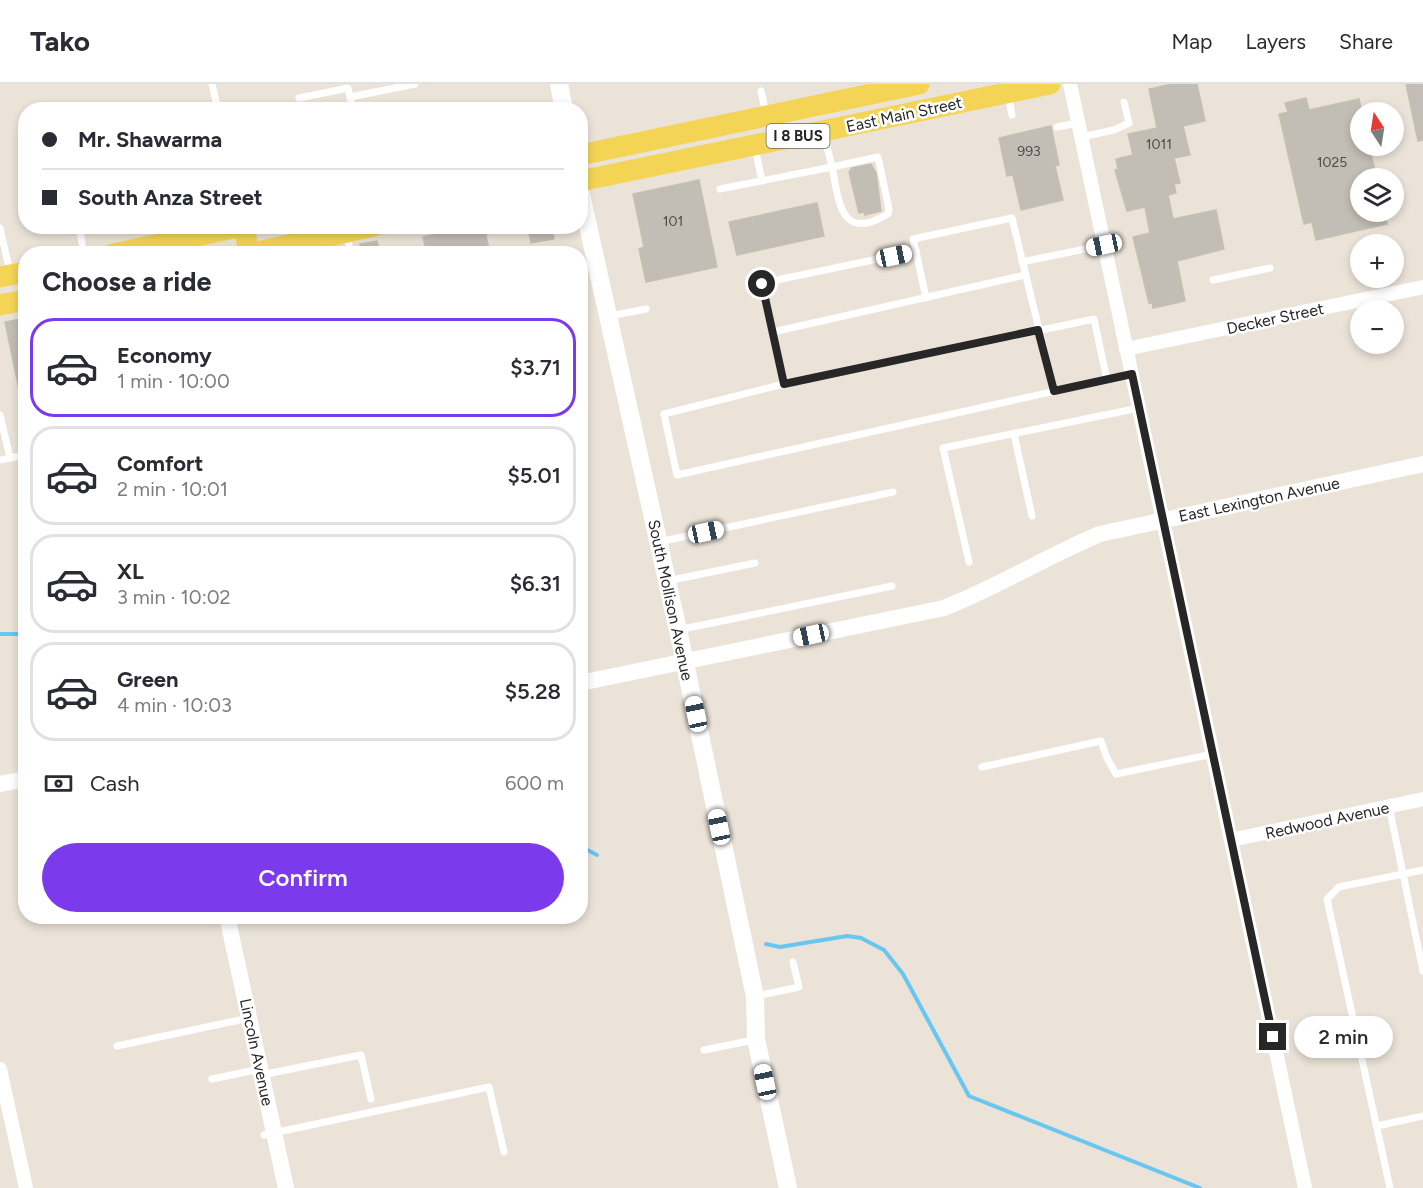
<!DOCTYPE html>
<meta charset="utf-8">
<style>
:root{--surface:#fff;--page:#f7f7f7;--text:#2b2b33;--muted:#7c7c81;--line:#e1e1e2;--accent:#7c3aed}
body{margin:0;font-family:Figtree,sans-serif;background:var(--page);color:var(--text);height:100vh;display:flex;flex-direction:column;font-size:22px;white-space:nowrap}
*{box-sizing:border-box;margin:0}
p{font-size:20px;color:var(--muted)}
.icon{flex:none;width:33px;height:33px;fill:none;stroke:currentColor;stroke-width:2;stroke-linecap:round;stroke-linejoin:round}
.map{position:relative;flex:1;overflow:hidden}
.sheet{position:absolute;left:18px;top:162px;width:570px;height:678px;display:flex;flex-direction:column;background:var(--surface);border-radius:24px;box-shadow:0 3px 9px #0003}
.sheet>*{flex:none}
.top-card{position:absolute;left:18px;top:18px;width:570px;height:132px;border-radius:24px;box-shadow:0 3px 9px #0003;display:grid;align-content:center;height:132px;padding:0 24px;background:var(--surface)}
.needle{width:39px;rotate:348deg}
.tools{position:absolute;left:1350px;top:18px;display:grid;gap:12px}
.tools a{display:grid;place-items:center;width:54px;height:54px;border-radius:50%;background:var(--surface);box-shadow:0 3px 9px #0003;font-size:30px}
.end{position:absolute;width:27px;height:27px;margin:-14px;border:8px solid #272727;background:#fff;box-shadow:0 0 0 3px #fff}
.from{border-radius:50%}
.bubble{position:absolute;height:42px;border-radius:21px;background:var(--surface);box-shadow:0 3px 9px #0003;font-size:20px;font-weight:600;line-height:42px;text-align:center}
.car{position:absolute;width:18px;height:36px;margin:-18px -9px;border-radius:8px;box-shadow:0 0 4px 2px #0007;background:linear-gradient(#fff 24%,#345 0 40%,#fff 0 76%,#345 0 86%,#fff 0)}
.top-card b{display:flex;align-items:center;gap:21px;height:57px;font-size:22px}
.top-card b+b{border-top:2px solid var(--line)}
.top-card i{width:15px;height:15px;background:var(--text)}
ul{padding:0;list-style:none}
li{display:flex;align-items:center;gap:18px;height:99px;margin:0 12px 9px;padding:0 12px;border:3px solid var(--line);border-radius:24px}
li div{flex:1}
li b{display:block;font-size:22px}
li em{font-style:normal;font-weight:600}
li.active{border-color:var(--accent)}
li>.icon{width:54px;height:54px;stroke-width:1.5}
h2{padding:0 24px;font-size:27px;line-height:72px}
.pay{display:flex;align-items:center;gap:15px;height:66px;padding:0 24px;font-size:22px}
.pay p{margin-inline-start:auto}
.cta{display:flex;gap:12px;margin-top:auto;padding:12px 24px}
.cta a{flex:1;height:69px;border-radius:36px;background:var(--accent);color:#fff;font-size:24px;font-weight:600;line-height:69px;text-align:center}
header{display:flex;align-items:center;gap:36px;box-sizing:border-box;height:84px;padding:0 30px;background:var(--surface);border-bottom:2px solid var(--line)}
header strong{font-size:28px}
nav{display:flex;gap:33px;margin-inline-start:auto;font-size:21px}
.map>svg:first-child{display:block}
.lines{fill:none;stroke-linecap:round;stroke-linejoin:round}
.stream{stroke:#67c7f1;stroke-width:4}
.building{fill:#c2bdb5;stroke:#c6c0b2;stroke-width:1.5}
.service{stroke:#fff;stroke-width:7}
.minor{stroke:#fff;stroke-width:14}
.tertiary{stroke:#fff;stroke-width:16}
.secondary{stroke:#fff;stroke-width:18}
.primary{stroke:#f3d455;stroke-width:21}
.route{stroke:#272727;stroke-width:8}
.labels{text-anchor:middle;stroke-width:5;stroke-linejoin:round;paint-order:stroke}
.number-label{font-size:14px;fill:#4e4c4a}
.shield{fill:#fff;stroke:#686868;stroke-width:1.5}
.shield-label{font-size:15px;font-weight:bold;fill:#272727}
.street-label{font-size:16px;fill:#272727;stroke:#fff}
</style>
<header>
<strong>Tako</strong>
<nav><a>Map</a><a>Layers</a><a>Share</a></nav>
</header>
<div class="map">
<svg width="1423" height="1104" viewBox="0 0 1423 1104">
<rect width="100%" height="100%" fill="#ebe3d8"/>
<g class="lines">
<g class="stream">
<polyline points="0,550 26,550"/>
<polyline points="580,762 597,771"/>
<polyline points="766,860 780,863 847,852 861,854 884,866 903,890 969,1012 1200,1104"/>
</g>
</g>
<g class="building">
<polygon points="1172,0 1197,0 1205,37 1183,42 1190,71 1174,74 1180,99 1174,100 1176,109 1168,111 1173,135 1216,126 1224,165 1177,177 1185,217 1153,224 1152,218 1149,219 1133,153 1150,149 1145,123 1127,127 1115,86 1118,85 1116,75 1133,71 1128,50 1157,44 1149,5"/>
<polygon points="1406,0 1423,0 1423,56 1418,57"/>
<polygon points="1306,14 1309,26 1359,15 1362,28 1360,62 1369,62 1377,94 1360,94 1360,128 1384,128 1387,140 1316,156 1312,138 1304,140 1279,30 1288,28 1285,19"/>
<polygon points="1051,42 1059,81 1055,82 1063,116 1021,126 1013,91 1007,92 999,54"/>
<polygon points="871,80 876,89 881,127 865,131 864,128 859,129 849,88 852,84"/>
<polygon points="699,96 717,183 646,198 639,165 644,163 633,110"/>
<polygon points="817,119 824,152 737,171 729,138"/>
<polygon points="484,142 490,170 427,170 423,153 472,142"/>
<polygon points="528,142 552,142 554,155 531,159"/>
<polygon points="377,157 380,170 362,170 360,160"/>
<polygon points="26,234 26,314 21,315 5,238"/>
</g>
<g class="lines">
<g class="service">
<polyline points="212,0 218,26"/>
<polyline points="761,7 766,31"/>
<polyline points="1008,11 1012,31"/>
<polyline points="350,13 415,0"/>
<polyline points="299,14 348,4 353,26"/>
<polyline points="1057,43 1078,39"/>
<polyline points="1081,53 1114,46 1129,39 1124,18"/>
<polyline points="755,64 762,97"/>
<path d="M878,73L889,125L888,130C840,159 839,117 832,83Z"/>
<polyline points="720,105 832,83 824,50"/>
<polyline points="79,142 84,170"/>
<polyline points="0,144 10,188"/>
<polyline points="347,152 351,170"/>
<polyline points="916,167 926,214"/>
<polyline points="1022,178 1104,161"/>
<polyline points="1213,196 1270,184"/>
<polyline points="610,232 646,225"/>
<polyline points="773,248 1025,191"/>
<polyline points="1107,296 1094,235 784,300 664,330 677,391 1132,290"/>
<polyline points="784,300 762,199 916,167 913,155 1012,134 1054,307"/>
<polyline points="0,331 10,374"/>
<polyline points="1014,350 1032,432"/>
<polyline points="0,376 26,371"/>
<polyline points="659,458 893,408"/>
<polyline points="969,478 943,364 1139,324"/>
<polyline points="667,497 755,479"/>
<polyline points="678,546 892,502"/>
<polyline points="982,683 1101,657 1107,674 1116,690 1213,670"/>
<polyline points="1389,722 1423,887"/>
<polyline points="757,912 799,903 793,878"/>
<polyline points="117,962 249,934"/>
<polyline points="704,966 754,956"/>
<polyline points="261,991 361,971 371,1015"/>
<polyline points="212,995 260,985"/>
<polyline points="1377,1042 1423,1032"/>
<polyline points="264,1051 489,1003 504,1068"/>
<polyline points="1390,1104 1327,815 1339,803 1423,786"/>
</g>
<g class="minor">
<polyline points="1070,0 1305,1104"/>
<polyline points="1126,265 1423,203"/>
<polyline points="1231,756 1423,715"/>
<polyline points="0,985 26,1104"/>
</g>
<g class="tertiary">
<path d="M580,599L944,524C998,503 1047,472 1100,450L1423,380"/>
<polyline points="0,700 26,695"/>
<polyline points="227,832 286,1104"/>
</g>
<g class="secondary">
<polyline points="559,0 564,26"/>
<polyline points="580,106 678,546 755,913 756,955 788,1104"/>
</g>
<g class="primary">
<polyline points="580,71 919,0"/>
<polyline points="580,97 1050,0"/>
<polyline points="244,142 249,170 374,142"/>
<polyline points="113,170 243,142"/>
<polyline points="0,193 26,188"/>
<polyline points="0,221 26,216"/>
</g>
</g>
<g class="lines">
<polyline class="route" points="762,200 784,300 1038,246 1054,307 1132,290 1273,953"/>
</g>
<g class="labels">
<g class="number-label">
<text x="1159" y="65">1011</text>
<text x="1029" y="72">993</text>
<text x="1332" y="83">1025</text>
<text x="673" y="142">101</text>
</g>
<rect class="shield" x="766.5" y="40" width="63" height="24" rx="4.5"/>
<g class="shield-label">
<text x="798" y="57">I 8 BUS</text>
</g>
<g class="street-label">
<text transform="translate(904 30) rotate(-12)" y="6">East Main Street</text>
<text transform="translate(1275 234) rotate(-12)" y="6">Decker Street</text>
<text transform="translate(1259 415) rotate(-12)" y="6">East Lexington Avenue</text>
<text transform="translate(671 516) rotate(78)" y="6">South Mollison Avenue</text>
<text transform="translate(1327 736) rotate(-12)" y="6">Redwood Avenue</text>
<text transform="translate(257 968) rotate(78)" y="6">Lincoln Avenue</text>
</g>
</g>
</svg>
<div class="tools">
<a><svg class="needle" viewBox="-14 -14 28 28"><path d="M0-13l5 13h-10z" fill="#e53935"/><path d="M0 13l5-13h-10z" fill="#7c7c81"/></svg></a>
<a><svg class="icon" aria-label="layers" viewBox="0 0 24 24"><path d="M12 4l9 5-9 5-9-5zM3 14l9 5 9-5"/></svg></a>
<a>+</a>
<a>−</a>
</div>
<i class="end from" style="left:762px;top:200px"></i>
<i class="end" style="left:1273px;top:953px"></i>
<div class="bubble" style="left:1294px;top:932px;width:99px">2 min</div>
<i class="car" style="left:1104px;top:161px;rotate:258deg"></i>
<i class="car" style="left:894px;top:172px;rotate:78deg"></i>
<i class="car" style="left:706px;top:448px;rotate:78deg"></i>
<i class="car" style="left:811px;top:551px;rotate:258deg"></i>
<i class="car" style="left:696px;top:630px;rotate:348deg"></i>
<i class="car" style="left:719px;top:743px;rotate:348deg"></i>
<i class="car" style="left:765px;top:998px;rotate:348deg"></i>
<div class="top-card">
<b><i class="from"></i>Mr. Shawarma</b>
<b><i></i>South Anza Street</b>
</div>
<section class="sheet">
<h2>Choose a ride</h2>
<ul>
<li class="active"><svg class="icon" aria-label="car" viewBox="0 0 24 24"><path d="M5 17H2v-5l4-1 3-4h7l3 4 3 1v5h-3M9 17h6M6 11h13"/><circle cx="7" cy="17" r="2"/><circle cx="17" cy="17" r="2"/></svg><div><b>Economy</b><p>1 min · 10:00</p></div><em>$3.71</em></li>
<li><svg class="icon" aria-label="car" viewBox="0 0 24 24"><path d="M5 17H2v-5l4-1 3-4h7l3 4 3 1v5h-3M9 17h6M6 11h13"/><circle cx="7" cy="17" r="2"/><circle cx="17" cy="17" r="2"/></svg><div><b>Comfort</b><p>2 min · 10:01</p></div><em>$5.01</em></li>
<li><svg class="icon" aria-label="car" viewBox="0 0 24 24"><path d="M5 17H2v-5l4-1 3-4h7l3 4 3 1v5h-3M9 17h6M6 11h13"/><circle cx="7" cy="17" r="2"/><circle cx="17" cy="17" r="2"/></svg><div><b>XL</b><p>3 min · 10:02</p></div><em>$6.31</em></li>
<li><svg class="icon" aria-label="car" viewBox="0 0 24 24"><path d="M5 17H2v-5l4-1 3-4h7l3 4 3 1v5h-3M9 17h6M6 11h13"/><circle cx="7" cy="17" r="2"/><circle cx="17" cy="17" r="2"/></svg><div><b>Green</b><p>4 min · 10:03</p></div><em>$5.28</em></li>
</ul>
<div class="pay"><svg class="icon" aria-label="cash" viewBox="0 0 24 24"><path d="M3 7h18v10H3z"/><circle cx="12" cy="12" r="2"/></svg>Cash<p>600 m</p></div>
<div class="cta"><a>Confirm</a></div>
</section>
</div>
